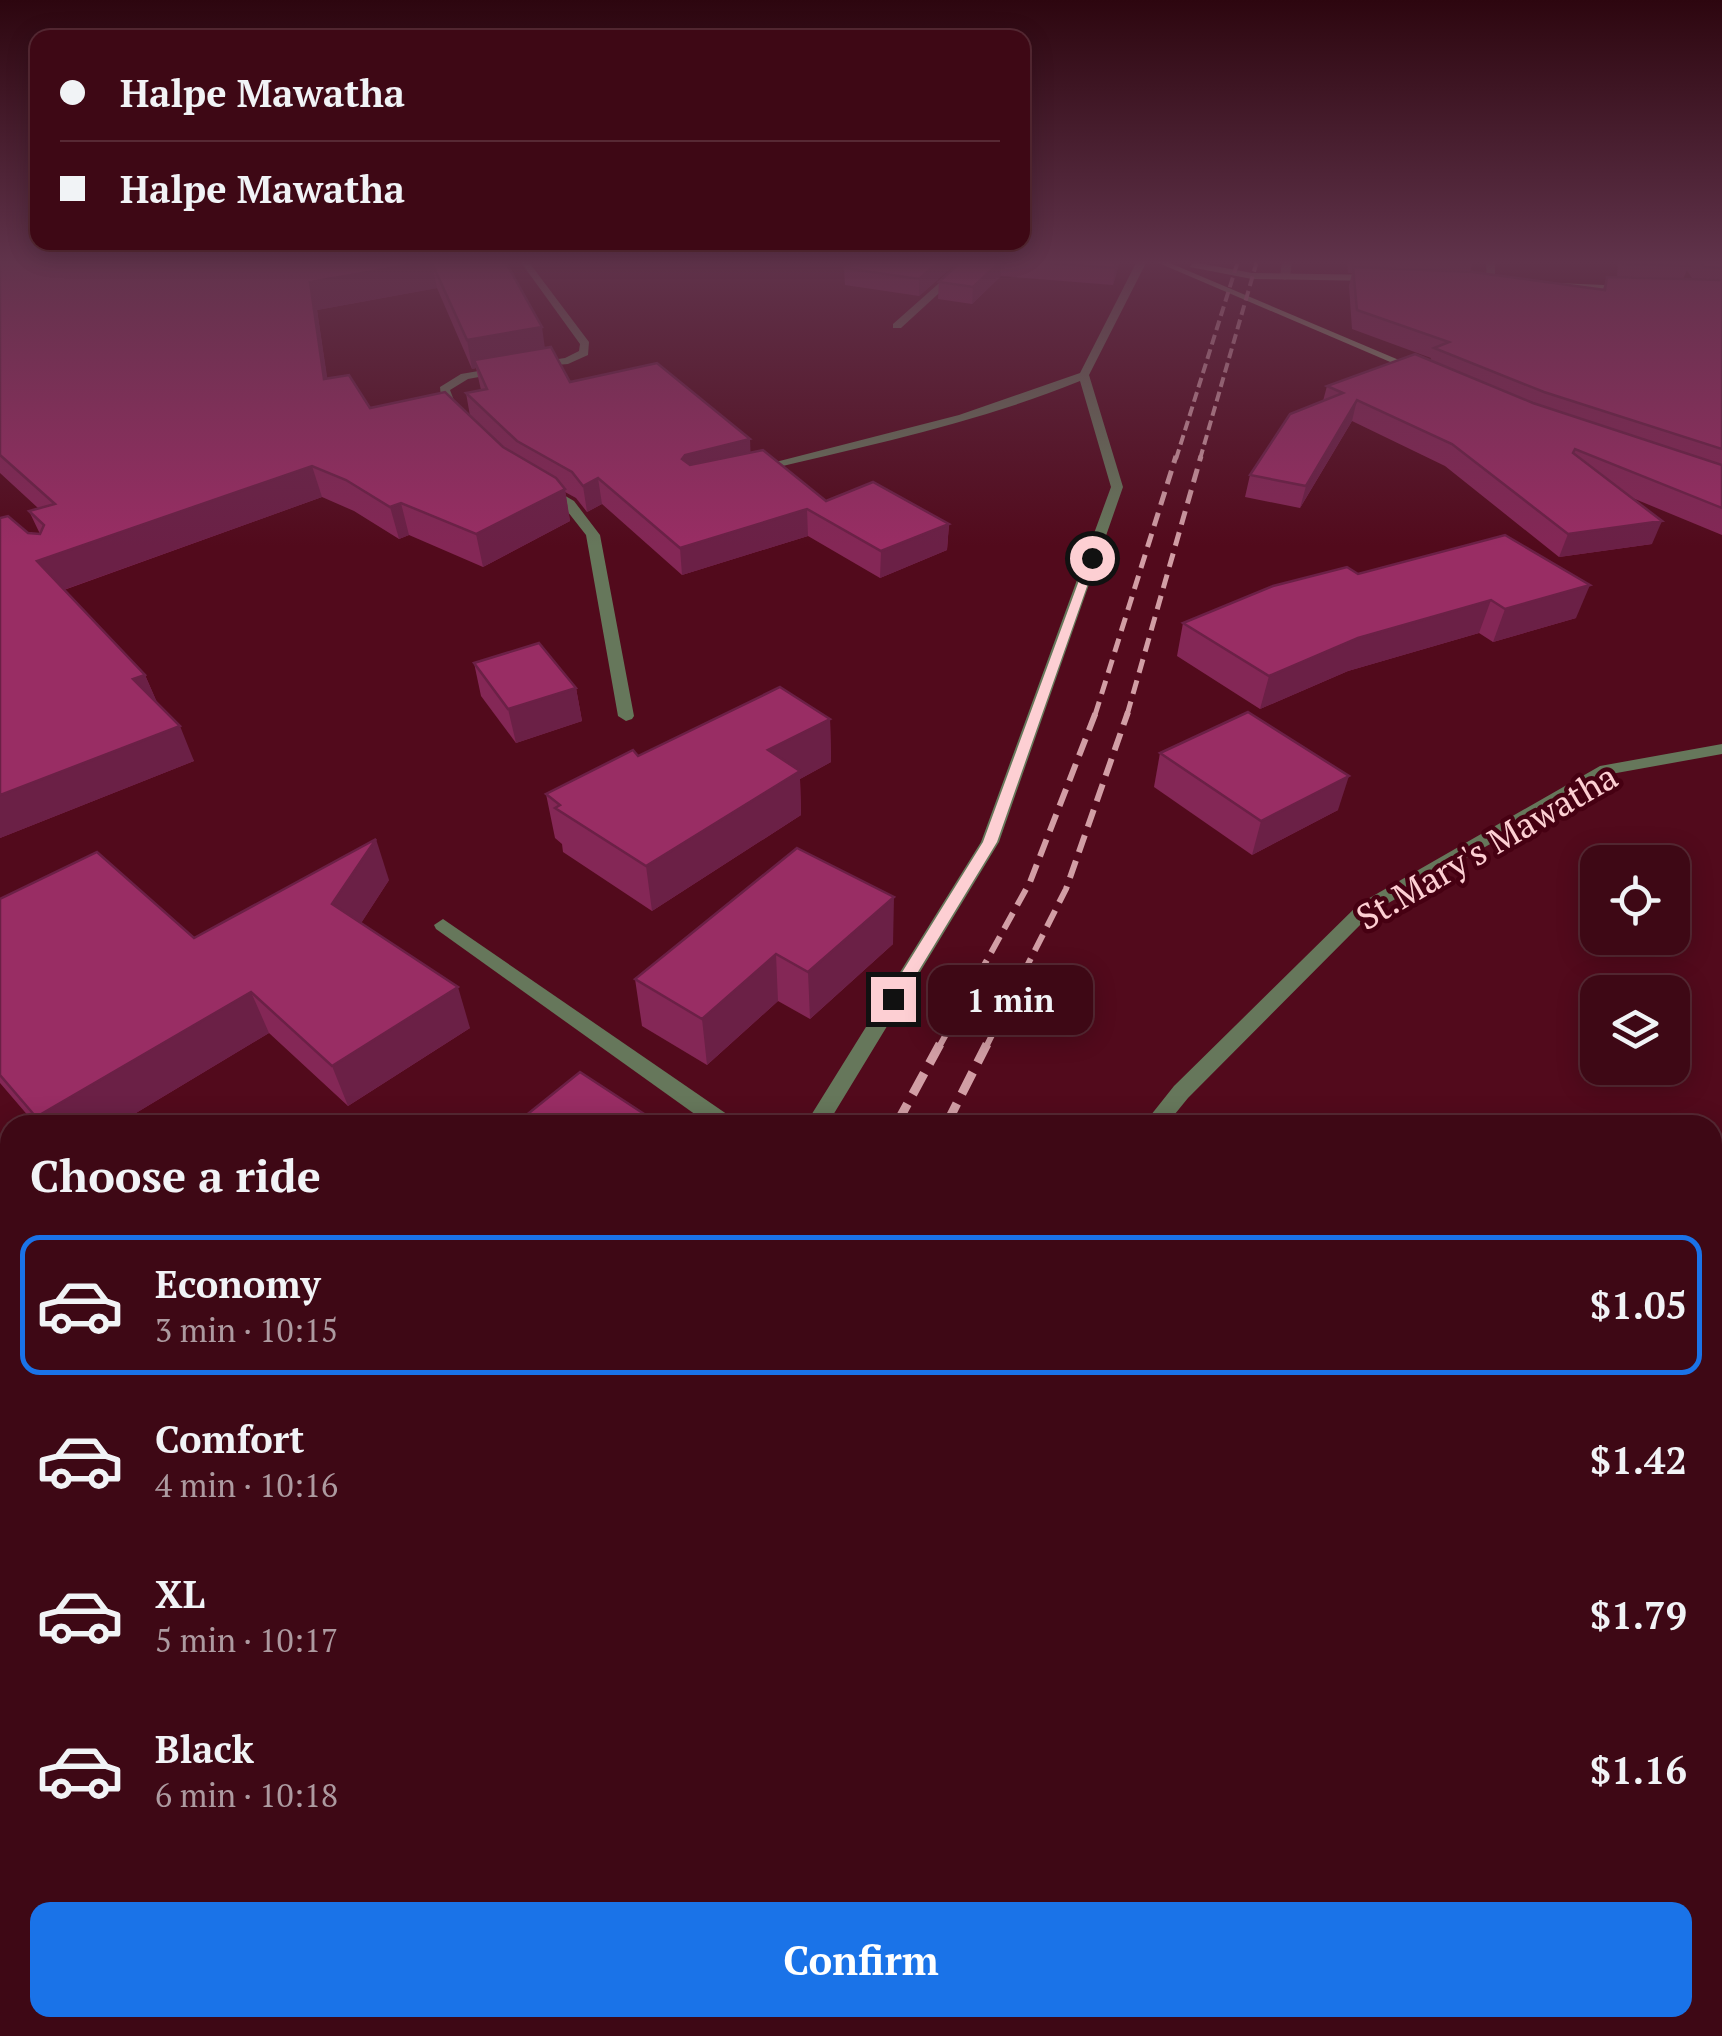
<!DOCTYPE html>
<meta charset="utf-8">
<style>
:root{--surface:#3e0815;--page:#491622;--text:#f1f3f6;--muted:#ad9aa0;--line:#572934;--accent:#1a73e8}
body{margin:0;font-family:"PT Serif",serif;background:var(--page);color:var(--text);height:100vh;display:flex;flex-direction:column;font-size:38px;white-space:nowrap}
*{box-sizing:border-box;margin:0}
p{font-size:32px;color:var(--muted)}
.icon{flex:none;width:55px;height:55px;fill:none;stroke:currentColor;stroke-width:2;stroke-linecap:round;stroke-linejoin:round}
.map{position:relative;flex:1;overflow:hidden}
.panel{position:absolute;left:0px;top:1115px;width:1722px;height:922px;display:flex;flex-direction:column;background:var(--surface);border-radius:30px 30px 0 0;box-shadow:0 5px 25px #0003,0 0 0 2px var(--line)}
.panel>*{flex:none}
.hud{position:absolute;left:30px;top:30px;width:1000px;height:220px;border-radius:20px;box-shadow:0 5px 25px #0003,0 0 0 2px var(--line);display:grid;align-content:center;height:220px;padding:0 30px;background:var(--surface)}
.controls{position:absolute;left:1580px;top:845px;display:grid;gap:20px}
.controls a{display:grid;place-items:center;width:110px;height:110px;border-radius:20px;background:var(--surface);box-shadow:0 5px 25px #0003,0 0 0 2px var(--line);font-size:50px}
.end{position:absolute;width:45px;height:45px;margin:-22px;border:12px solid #fdcfd3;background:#111;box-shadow:0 0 0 5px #111}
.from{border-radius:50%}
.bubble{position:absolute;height:70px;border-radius:20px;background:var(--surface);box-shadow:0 5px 25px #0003,0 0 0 2px var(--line);font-size:32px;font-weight:600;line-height:70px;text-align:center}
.hud b{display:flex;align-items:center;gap:35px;height:95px;font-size:38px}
.hud b+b{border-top:2px solid var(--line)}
.hud i{width:25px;height:25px;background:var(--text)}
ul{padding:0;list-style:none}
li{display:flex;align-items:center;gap:30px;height:140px;margin:0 20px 15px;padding:0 10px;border:5px solid transparent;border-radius:20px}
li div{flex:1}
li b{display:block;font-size:38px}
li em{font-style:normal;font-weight:600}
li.selected{border-color:var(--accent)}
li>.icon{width:90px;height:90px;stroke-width:1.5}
h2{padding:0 30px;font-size:45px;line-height:120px}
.cta{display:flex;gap:20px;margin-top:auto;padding:20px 30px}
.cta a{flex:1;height:115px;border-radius:20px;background:var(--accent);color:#fff;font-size:40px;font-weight:600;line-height:115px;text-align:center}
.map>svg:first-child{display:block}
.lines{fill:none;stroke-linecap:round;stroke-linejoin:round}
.street{fill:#66775b;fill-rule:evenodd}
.secondary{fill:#87a175;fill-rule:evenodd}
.rail-far4{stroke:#d29ea5;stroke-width:4;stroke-dasharray:10 5;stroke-linecap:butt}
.rail-far3{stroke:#d29ea5;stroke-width:5;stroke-dasharray:14 8;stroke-linecap:butt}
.rail-far2{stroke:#d29ea5;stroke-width:6;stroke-dasharray:18 9;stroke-linecap:butt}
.rail-far1{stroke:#d29ea5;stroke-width:9;stroke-dasharray:24 11;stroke-linecap:butt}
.rail{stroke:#d29ea5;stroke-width:11;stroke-dasharray:30 15;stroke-linecap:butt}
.wall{fill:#842756;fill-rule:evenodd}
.shaded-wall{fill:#6b2046}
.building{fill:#992d64;stroke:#6b2046;stroke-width:2.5}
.route{fill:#fdcfd3}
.labels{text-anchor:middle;stroke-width:9;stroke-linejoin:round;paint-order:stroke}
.street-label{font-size:35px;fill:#fdcfd3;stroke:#460012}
</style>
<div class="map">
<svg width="1722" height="2036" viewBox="0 0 1722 2036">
<rect width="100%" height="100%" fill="#520a1c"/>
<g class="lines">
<g class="street">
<polygon points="520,261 528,261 589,342 588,355 568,364 532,367 532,363 565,358 579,351 580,344"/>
<polygon points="697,261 708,261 703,264"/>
<polygon points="964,261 974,261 901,328 893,328 893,324"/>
<path d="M1137,261H1147L1089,375L1123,487L999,842L827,1125H805L981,842L1111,487L1080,381C975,424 864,446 754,473L748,469L959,415L1080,373Z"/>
<polygon points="1282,261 1292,261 1290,277 1285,280 1280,277"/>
<polygon points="1486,261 1495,261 1495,285 1487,283"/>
<polygon points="502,367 506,368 506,372 468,379 450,390 460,416 452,416 442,407 440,387 461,374"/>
<polygon points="542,487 550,487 574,501 600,535 634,716 632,719 626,721 618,716 586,535 564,507 542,493"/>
<polygon points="1722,744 1722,754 1611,774 1373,912 1188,1098 1166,1125 1143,1125 1174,1086 1359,904 1600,766"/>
<polygon points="443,919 734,1119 737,1125 710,1125 436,929 434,925"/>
<polygon points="0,1430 10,1435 10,1468 0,1464"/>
<polygon points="51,2028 91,2028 88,2036 48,2036"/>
<polygon points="356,2028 395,2028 392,2036 353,2036"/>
</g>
<g class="secondary">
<polygon points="1154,261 1165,261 1425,371 1416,373"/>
<polygon points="1193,262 1252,273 1378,275 1383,278 1378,281 1252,279 1190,267"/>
<polygon points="1557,283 1628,286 1633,289 1628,292 1554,288"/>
</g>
<g class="rail-far4">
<polyline points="1176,459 1238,261"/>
<polyline points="1200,459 1257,261"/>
</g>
<g class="rail-far3">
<polyline points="1095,715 1176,456"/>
<polyline points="1127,715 1201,456"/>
</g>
<g class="rail-far2">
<polyline points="939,1047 1030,882 1096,712"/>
<polyline points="986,1047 1066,889 1128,712"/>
</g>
<g class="rail-far1">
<polyline points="896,1125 940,1044"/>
<polyline points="946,1125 987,1044"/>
</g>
<g class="rail">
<polyline points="165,2036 173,2028"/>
<polyline points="249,2036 257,2028"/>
</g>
</g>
<g class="wall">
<path d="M0,261H505L545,348L570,382L750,453L826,501L949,524L947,550L880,578L808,536L682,575L602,504L587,512L576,498L565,492L570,521L483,567L409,535L399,539L354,511L322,497L64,590L145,675L158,705L194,761L0,838L28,533L40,534L29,511L38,508L0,473ZM437,288L472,369L476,368L481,390L466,393L470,416L370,408L327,379L317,310Z"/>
<polygon points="959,261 919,296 845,285 844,268"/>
<polygon points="962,261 1120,261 1113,285 1001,276 972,304 938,299 939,282"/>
<path d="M1347,261H1473L1470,272L1603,289L1607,277H1617L1618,261H1722V535L1630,497L1652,544L1559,557L1445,466L1352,421L1300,508L1245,497L1250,475L1323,401L1327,386L1430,361L1431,358L1352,329L1349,286L1352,273H1348ZM1687,270L1693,280L1683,279Z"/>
<polygon points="1358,574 1576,618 1493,642 1479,633 1348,671 1260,709 1177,656 1183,623"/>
<polygon points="474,663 576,688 582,721 516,743 481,696"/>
<polygon points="830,719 831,762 800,779 801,815 652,911 563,852 562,844 555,838 546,794 638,756"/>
<polygon points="1160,753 1338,810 1252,855 1154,787"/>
<polygon points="797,848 893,944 810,1019 778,1001 707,1065 642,1026 635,979"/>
<polygon points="389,880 361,923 470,1028 348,1106 269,1033 116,1125 36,1125 0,1083 0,899 194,938"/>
</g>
<g class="shaded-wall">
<polygon points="431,261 437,288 317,310 332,409 324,379 310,282"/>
<polygon points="940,261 959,261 919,296 919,279"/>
<polygon points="1001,261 1001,276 972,304 973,287"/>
<polygon points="1117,261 1120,261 1113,285 1115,268"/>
<polygon points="542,327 546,356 474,360 476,368 472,369 467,340"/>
<polygon points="1357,400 1352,421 1300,508 1306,486"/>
<polygon points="750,439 751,464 684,485 682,459 685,455"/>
<polygon points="312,466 322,497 52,594 37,561"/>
<polygon points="598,478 602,504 587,512 583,486"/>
<polygon points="565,489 570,521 483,567 476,534"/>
<polygon points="401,503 409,535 399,539 390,507"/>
<polygon points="807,509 808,536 682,575 680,548"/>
<polygon points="1662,521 1652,544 1559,557 1568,534"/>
<polygon points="949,524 947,550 880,578 881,551"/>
<polygon points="1590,585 1576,618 1493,642 1505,609"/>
<polygon points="1491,600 1479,633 1348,671 1260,709 1269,676 1358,638"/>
<polygon points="145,675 160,709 133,679"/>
<polygon points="576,688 582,721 516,743 508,709"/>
<polygon points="830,719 831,762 800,779 801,815 652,911 646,866 768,750"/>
<polygon points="180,726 194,761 0,838 0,795"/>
<polygon points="1349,776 1338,810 1252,855 1261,821"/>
<polygon points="376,839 389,880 347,945 332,904"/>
<polygon points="894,897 893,944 810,1019 808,972"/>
<polygon points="776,954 778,1001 707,1065 702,1019"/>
<polygon points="458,987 470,1028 348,1106 332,1066"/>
<polygon points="251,992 269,1033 116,1125 42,1125 36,1117"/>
</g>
<g class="building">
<polygon points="0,261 505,261 542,327 467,340 431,261 310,282 324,379 349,375 370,408 445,392 503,447 556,478 565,489 476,534 401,503 390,507 346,480 312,466 37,561 145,675 133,679 180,726 0,795 0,518 8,516 28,533 40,534 44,525 29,511 55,504 0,455"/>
<polygon points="868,261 940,261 919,279 844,268"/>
<polygon points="962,261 1001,261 973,287 939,282"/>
<polygon points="1019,261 1117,261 1115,268"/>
<polygon points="1624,261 1685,261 1689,266 1624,264"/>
<polygon points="1700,261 1722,261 1722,268 1704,267"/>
<polygon points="1353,267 1472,272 1605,290 1607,277 1722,280 1722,449 1544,392 1434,348 1449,342 1357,310"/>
<polygon points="551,347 570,382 657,363 750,439 685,455 682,459 690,465 763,450 826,501 873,482 949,524 881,551 807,509 680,548 598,478 583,486 572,472 517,441 466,393 487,389 474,360"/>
<polygon points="1415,354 1533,403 1722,465 1722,508 1575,449 1573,453 1662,521 1568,534 1452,444 1357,400 1306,486 1250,475 1290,414 1343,393 1327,386"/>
<polygon points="1505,535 1590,585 1505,609 1491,600 1358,638 1269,676 1183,623 1273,586 1347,567 1358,574"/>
<polygon points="539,643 576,688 508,709 474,663"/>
<polygon points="780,687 830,719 768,750 800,771 646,866 555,808 560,805 546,794 633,750 638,756"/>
<polygon points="1248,712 1349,776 1261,821 1160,753"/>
<polygon points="376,839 332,904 458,987 332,1066 251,992 36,1117 0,1075 0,899 97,852 194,938"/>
<polygon points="797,848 894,897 808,972 776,954 702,1019 635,979"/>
<polygon points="580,1072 661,1125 514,1125"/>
<polygon points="10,1209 10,1402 6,1405 0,1399 0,1216"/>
<polygon points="10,1532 10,1854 0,1836 0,1539"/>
</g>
<linearGradient id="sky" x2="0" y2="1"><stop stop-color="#2d060f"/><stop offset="0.48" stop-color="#60334b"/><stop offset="1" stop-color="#60334b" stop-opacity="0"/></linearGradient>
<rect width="1722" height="546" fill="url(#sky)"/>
<polygon class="route" points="1088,556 1097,558 997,842 899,1003 888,1003 888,995 983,842"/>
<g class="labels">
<g class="street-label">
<text transform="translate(1487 847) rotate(-30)" y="12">St.Mary's Mawatha</text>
</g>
</g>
</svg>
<div class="controls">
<a><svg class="icon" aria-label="locate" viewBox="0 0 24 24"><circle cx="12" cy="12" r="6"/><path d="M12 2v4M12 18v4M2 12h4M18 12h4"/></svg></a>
<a><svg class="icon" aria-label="layers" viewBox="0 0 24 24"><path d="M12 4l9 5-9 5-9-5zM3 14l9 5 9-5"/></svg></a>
</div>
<i class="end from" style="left:1092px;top:558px"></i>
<i class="end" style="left:893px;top:999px"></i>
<div class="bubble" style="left:928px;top:965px;width:165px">1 min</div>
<div class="hud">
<b><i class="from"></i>Halpe Mawatha</b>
<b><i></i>Halpe Mawatha</b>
</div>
<section class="panel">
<h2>Choose a ride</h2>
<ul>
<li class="selected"><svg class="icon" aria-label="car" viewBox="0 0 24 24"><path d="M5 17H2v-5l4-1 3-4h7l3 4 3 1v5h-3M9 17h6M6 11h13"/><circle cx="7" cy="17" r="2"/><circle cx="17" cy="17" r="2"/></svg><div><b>Economy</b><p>3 min · 10:15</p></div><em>$1.05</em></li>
<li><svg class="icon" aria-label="car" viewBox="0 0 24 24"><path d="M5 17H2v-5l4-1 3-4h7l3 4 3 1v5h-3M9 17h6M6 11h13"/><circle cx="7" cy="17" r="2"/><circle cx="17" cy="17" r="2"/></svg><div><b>Comfort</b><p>4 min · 10:16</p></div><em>$1.42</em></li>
<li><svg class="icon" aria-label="car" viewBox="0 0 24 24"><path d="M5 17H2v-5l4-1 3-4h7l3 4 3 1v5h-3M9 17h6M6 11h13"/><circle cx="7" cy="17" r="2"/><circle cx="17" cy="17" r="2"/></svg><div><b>XL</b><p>5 min · 10:17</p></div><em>$1.79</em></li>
<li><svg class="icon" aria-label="car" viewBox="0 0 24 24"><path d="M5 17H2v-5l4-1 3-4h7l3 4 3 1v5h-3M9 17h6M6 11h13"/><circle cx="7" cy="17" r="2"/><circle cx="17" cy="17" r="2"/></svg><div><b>Black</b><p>6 min · 10:18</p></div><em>$1.16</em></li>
</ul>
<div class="cta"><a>Confirm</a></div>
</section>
</div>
